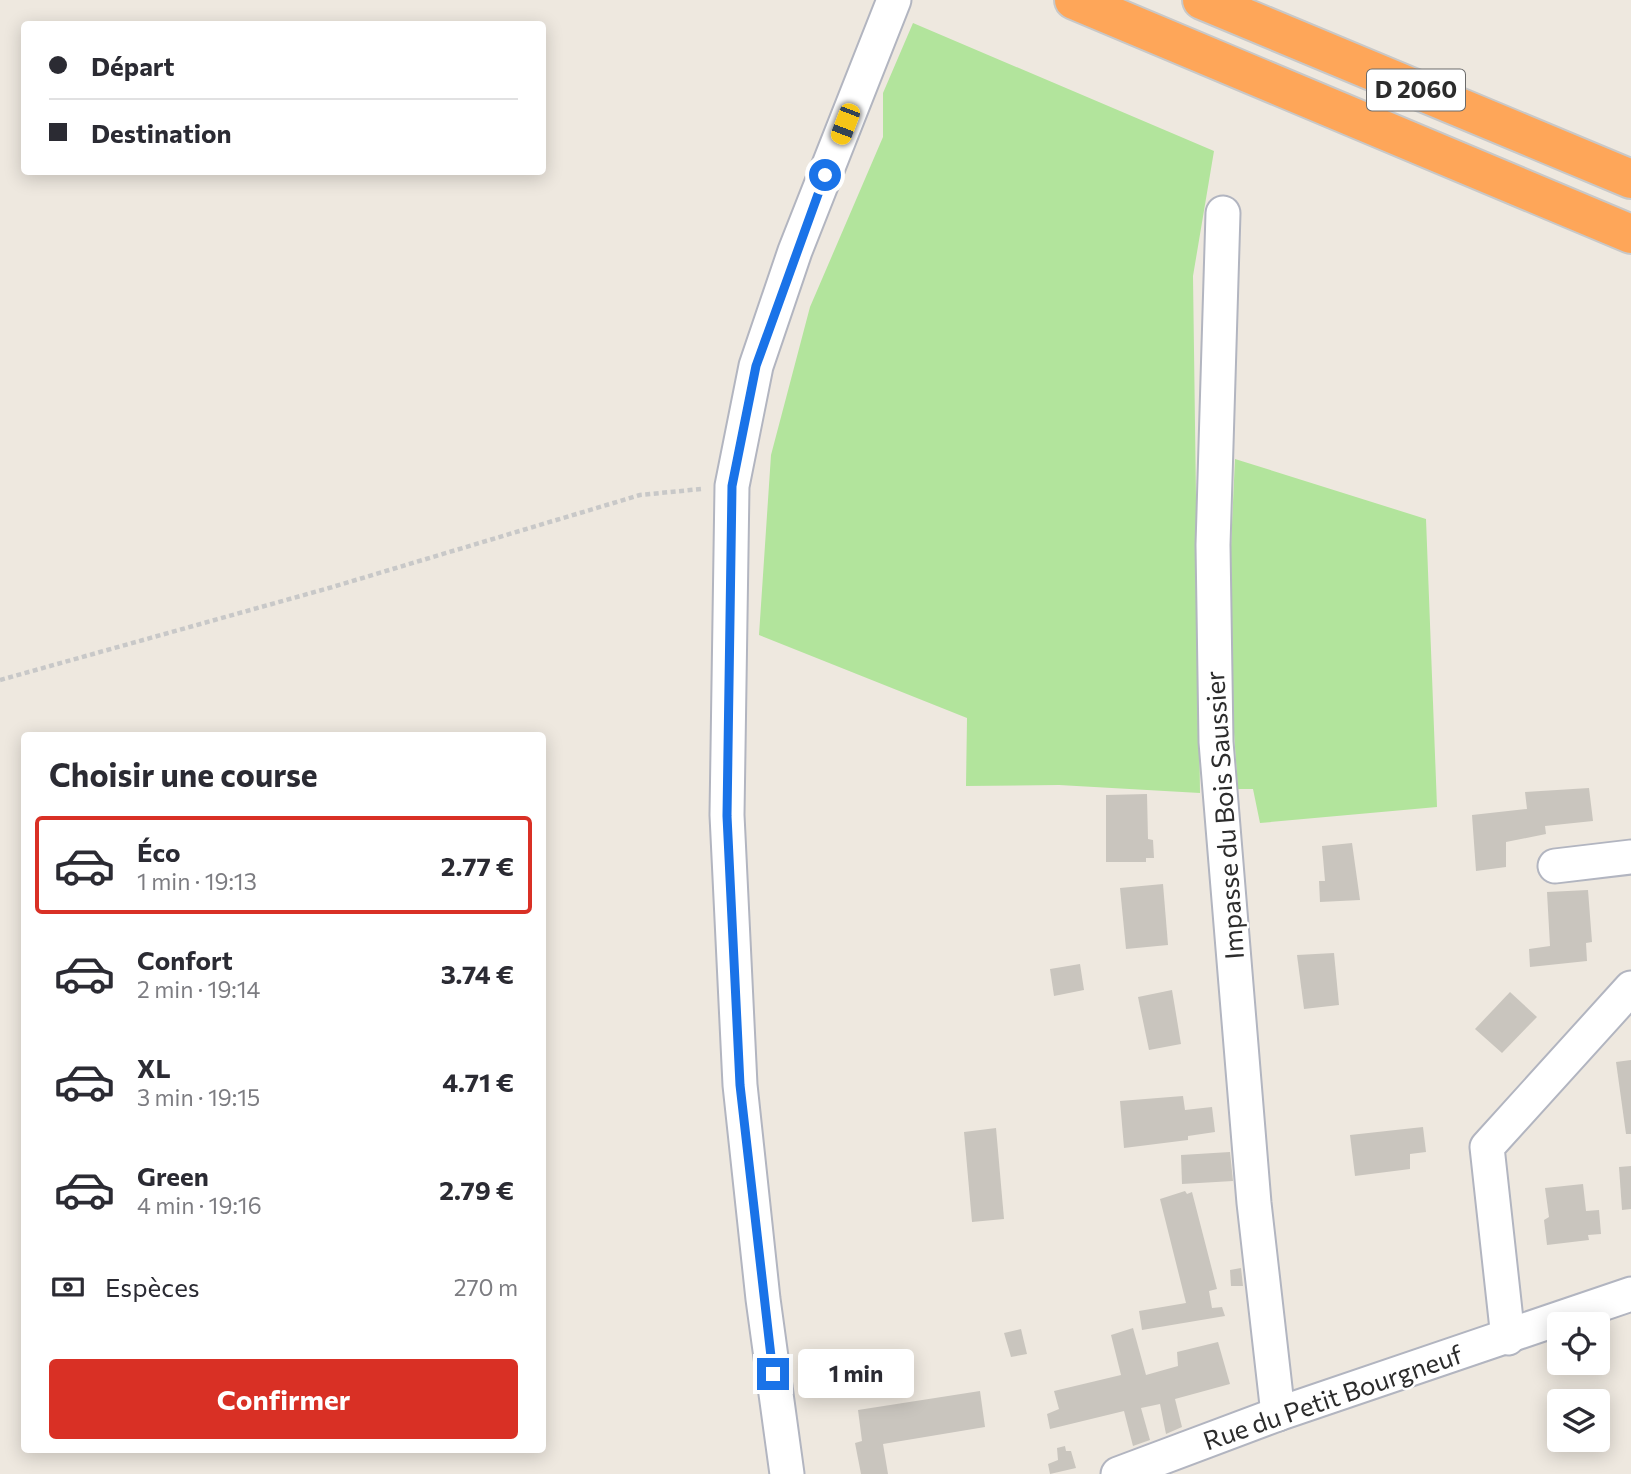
<!DOCTYPE html>
<html lang="fr">
<meta charset="utf-8">
<style>
:root{--surface:#fff;--page:#f7f7f7;--text:#2b2b33;--muted:#7c7c81;--line:#e1e1e2;--accent:#d93025}
body{margin:0;font-family:Commissioner,sans-serif;background:var(--page);color:var(--text);height:100vh;display:flex;flex-direction:column;font-size:26px;white-space:nowrap}
*{box-sizing:border-box;margin:0}
p{font-size:23px;color:var(--muted)}
.icon{flex:none;width:38px;height:38px;fill:none;stroke:currentColor;stroke-width:2;stroke-linecap:round;stroke-linejoin:round}
.map{position:relative;flex:1;overflow:hidden}
.panel{position:absolute;left:21px;top:732px;width:525px;height:721px;display:flex;flex-direction:column;background:var(--surface);border-radius:7px;box-shadow:0 4px 18px #0003}
.panel>*{flex:none}
.hud{position:absolute;left:21px;top:21px;width:525px;height:154px;border-radius:7px;box-shadow:0 4px 18px #0003;display:grid;align-content:center;height:154px;padding:0 28px;background:var(--surface)}
.buttons{position:absolute;left:1547px;top:1312px;display:grid;gap:14px}
.buttons a{display:grid;place-items:center;width:63px;height:63px;border-radius:7px;background:var(--surface);box-shadow:0 4px 18px #0003;font-size:35px}
.end{position:absolute;width:32px;height:32px;margin:-16px;border:9px solid #1a73e8;background:#fff;box-shadow:0 0 0 4px #fff}
.from{border-radius:50%}
.bubble{position:absolute;height:49px;border-radius:7px;background:var(--surface);box-shadow:0 4px 18px #0003;font-size:23px;font-weight:700;line-height:49px;text-align:center}
.car{position:absolute;width:21px;height:42px;margin:-21px -10px;border-radius:9px;box-shadow:0 0 5px 2px #0007;background:linear-gradient(#f5c518 24%,#345 0 40%,#f5c518 0 76%,#345 0 86%,#f5c518 0)}
.hud b{display:flex;align-items:center;gap:24px;height:66px;font-size:26px}
.hud b+b{border-top:2px solid var(--line)}
.hud i{width:18px;height:18px;background:var(--text)}
ul{padding:0;list-style:none}
li{display:flex;align-items:center;gap:21px;height:98px;margin:0 14px 10px;padding:0 14px;border:4px solid transparent;border-radius:7px}
li div{flex:1}
li b{display:block;font-size:26px}
li em{font-style:normal;font-weight:700}
li.active{border-color:var(--accent)}
li>.icon{width:63px;height:63px;stroke-width:1.5}
h2{padding:0 28px;font-size:32px;line-height:84px}
.pay{display:flex;align-items:center;gap:18px;height:77px;padding:0 28px;font-size:26px}
.pay p{margin-inline-start:auto}
.action{display:flex;gap:14px;margin-top:auto;padding:14px 28px}
.action a{flex:1;height:80px;border-radius:7px;background:var(--accent);color:#fff;font-size:28px;font-weight:700;line-height:80px;text-align:center}
.map>svg:first-child{display:block}
.green{fill:#b2e49c}
.building{fill:#c9c5be}
.lines{fill:none;stroke-linecap:round;stroke-linejoin:round}
.minor-casing{stroke:#b2b5c0;stroke-width:37}
.highway-casing{stroke:#c8c8c8;stroke-width:42}
.path{stroke:#c8c8c8;stroke-width:4.5;stroke-dasharray:5 3.5;stroke-linecap:butt}
.minor{stroke:#fff;stroke-width:33}
.highway{stroke:#fea659;stroke-width:38}
.route{stroke:#1a73e8;stroke-width:9}
.labels{text-anchor:middle;stroke-width:5;stroke-linejoin:round;paint-order:stroke}
.shield{fill:#fff;stroke:#6b6b6b;stroke-width:2}
.shield-label{font-size:24px;font-weight:bold;fill:#2c2c2c}
.street-label{font-size:26px;fill:#2c2c2c;stroke:#fff}
</style>
<div class="map">
<svg width="1631" height="1474" viewBox="0 0 1631 1474">
<rect width="100%" height="100%" fill="#eee8df"/>
<g class="green">
<polygon points="913,23 1214,151 1193,276 1200,793 1059,785 966,786 967,718 759,635 771,455 810,307 883,137 883,93"/>
<polygon points="1235,459 1426,519 1437,807 1260,823 1253,789 1238,789 1227,634"/>
</g>
<g class="building">
<polygon points="1589,788 1593,821 1545,826 1546,834 1506,842 1506,867 1476,871 1472,815 1527,809 1525,792"/>
<polygon points="1147,794 1148,839 1153,840 1154,858 1146,858 1146,862 1106,862 1106,795"/>
<polygon points="1352,843 1360,900 1320,902 1319,881 1325,881 1322,846"/>
<polygon points="1163,884 1168,945 1126,949 1120,888"/>
<polygon points="1588,890 1592,942 1586,943 1587,961 1530,967 1529,949 1550,946 1547,892"/>
<polygon points="1334,953 1339,1005 1304,1009 1297,955"/>
<polygon points="1080,964 1084,990 1054,996 1050,969"/>
<polygon points="1172,990 1181,1044 1149,1050 1138,997"/>
<polygon points="1510,992 1537,1017 1502,1053 1475,1029"/>
<polygon points="1631,1060 1631,1134 1626,1134 1616,1062"/>
<polygon points="1183,1096 1185,1110 1212,1107 1215,1132 1188,1136 1188,1140 1124,1148 1120,1101"/>
<polygon points="1423,1127 1426,1152 1410,1154 1410,1169 1355,1176 1350,1135"/>
<polygon points="996,1128 1004,1219 972,1222 964,1132"/>
<polygon points="1230,1152 1233,1181 1182,1184 1181,1155"/>
<polygon points="1631,1166 1631,1209 1622,1210 1619,1167"/>
<polygon points="1583,1184 1586,1211 1599,1210 1601,1234 1588,1235 1589,1240 1547,1245 1544,1220 1549,1217 1545,1188"/>
<polygon points="1185,1191 1187,1194 1192,1192 1217,1289 1209,1291 1212,1308 1222,1307 1225,1316 1142,1330 1139,1311 1186,1303 1160,1199"/>
<polygon points="1241,1268 1243,1286 1231,1286 1230,1270"/>
<polygon points="1133,1328 1146,1375 1178,1366 1177,1352 1218,1342 1230,1384 1175,1399 1182,1427 1166,1434 1160,1404 1141,1408 1150,1440 1133,1446 1124,1411 1050,1429 1047,1414 1059,1409 1054,1391 1121,1375 1111,1335"/>
<polygon points="1021,1329 1027,1354 1011,1357 1004,1333"/>
<polygon points="980,1391 985,1427 883,1444 888,1474 861,1474 855,1443 862,1441 858,1410"/>
<polygon points="1065,1446 1066,1451 1071,1451 1076,1468 1050,1474 1048,1464 1058,1460 1057,1448"/>
</g>
<g class="lines">
<g class="minor-casing">
<g id="minor">
<polyline points="1223,213 1213,545 1216,742 1254,1203 1278,1414"/>
<polyline points="1555,866 1631,857"/>
<polyline points="1508,1338 1487,1147 1631,988"/>
<polyline points="787,1474 763,1299 740,1085 727,815 732,486 756,366 795,251 894,0"/>
<polyline points="1118,1474 1278,1414 1631,1294"/>
</g>
</g>
<g class="highway-casing">
<g id="highway">
<polyline points="1074,0 1631,234"/>
<polyline points="1202,0 1631,179"/>
</g>
</g>
<polyline class="path" points="0,680 329,588 640,495 701,489"/>
<use href="#minor" class="minor"/>
<use href="#highway" class="highway"/>
</g>
<g class="lines">
<polyline class="route" points="773,1374 740,1085 727,816 732,486 756,366 825,175"/>
</g>
<g class="labels">
<rect class="shield" x="1367" y="69.5" width="98" height="41" rx="5"/>
<g class="shield-label">
<text x="1416" y="98">D 2060</text>
</g>
<g class="street-label">
<text transform="translate(1225 815) rotate(-94)" y="9">Impasse du Bois Saussier</text>
<text transform="translate(1333 1398) rotate(-19)" y="9">Rue du Petit Bourgneuf</text>
</g>
</g>
</svg>
<div class="buttons">
<a><svg class="icon" aria-label="locate" viewBox="0 0 24 24"><circle cx="12" cy="12" r="6"/><path d="M12 2v4M12 18v4M2 12h4M18 12h4"/></svg></a>
<a><svg class="icon" aria-label="layers" viewBox="0 0 24 24"><path d="M12 4l9 5-9 5-9-5zM3 14l9 5 9-5"/></svg></a>
</div>
<i class="end from" style="left:825px;top:175px"></i>
<i class="end" style="left:773px;top:1374px"></i>
<div class="bubble" style="left:798px;top:1349px;width:116px">1 min</div>
<i class="car" style="left:845px;top:124px;rotate:201deg"></i>
<div class="hud">
<b><i class="from"></i>Départ</b>
<b><i></i>Destination</b>
</div>
<section class="panel">
<h2>Choisir une course</h2>
<ul>
<li class="active"><svg class="icon" aria-label="car" viewBox="0 0 24 24"><path d="M5 17H2v-5l4-1 3-4h7l3 4 3 1v5h-3M9 17h6M6 11h13"/><circle cx="7" cy="17" r="2"/><circle cx="17" cy="17" r="2"/></svg><div><b>Éco</b><p>1 min · 19:13</p></div><em>2.77 €</em></li>
<li><svg class="icon" aria-label="car" viewBox="0 0 24 24"><path d="M5 17H2v-5l4-1 3-4h7l3 4 3 1v5h-3M9 17h6M6 11h13"/><circle cx="7" cy="17" r="2"/><circle cx="17" cy="17" r="2"/></svg><div><b>Confort</b><p>2 min · 19:14</p></div><em>3.74 €</em></li>
<li><svg class="icon" aria-label="car" viewBox="0 0 24 24"><path d="M5 17H2v-5l4-1 3-4h7l3 4 3 1v5h-3M9 17h6M6 11h13"/><circle cx="7" cy="17" r="2"/><circle cx="17" cy="17" r="2"/></svg><div><b>XL</b><p>3 min · 19:15</p></div><em>4.71 €</em></li>
<li><svg class="icon" aria-label="car" viewBox="0 0 24 24"><path d="M5 17H2v-5l4-1 3-4h7l3 4 3 1v5h-3M9 17h6M6 11h13"/><circle cx="7" cy="17" r="2"/><circle cx="17" cy="17" r="2"/></svg><div><b>Green</b><p>4 min · 19:16</p></div><em>2.79 €</em></li>
</ul>
<div class="pay"><svg class="icon" aria-label="cash" viewBox="0 0 24 24"><path d="M3 7h18v10H3z"/><circle cx="12" cy="12" r="2"/></svg>Espèces<p>270 m</p></div>
<div class="action"><a>Confirmer</a></div>
</section>
</div>
